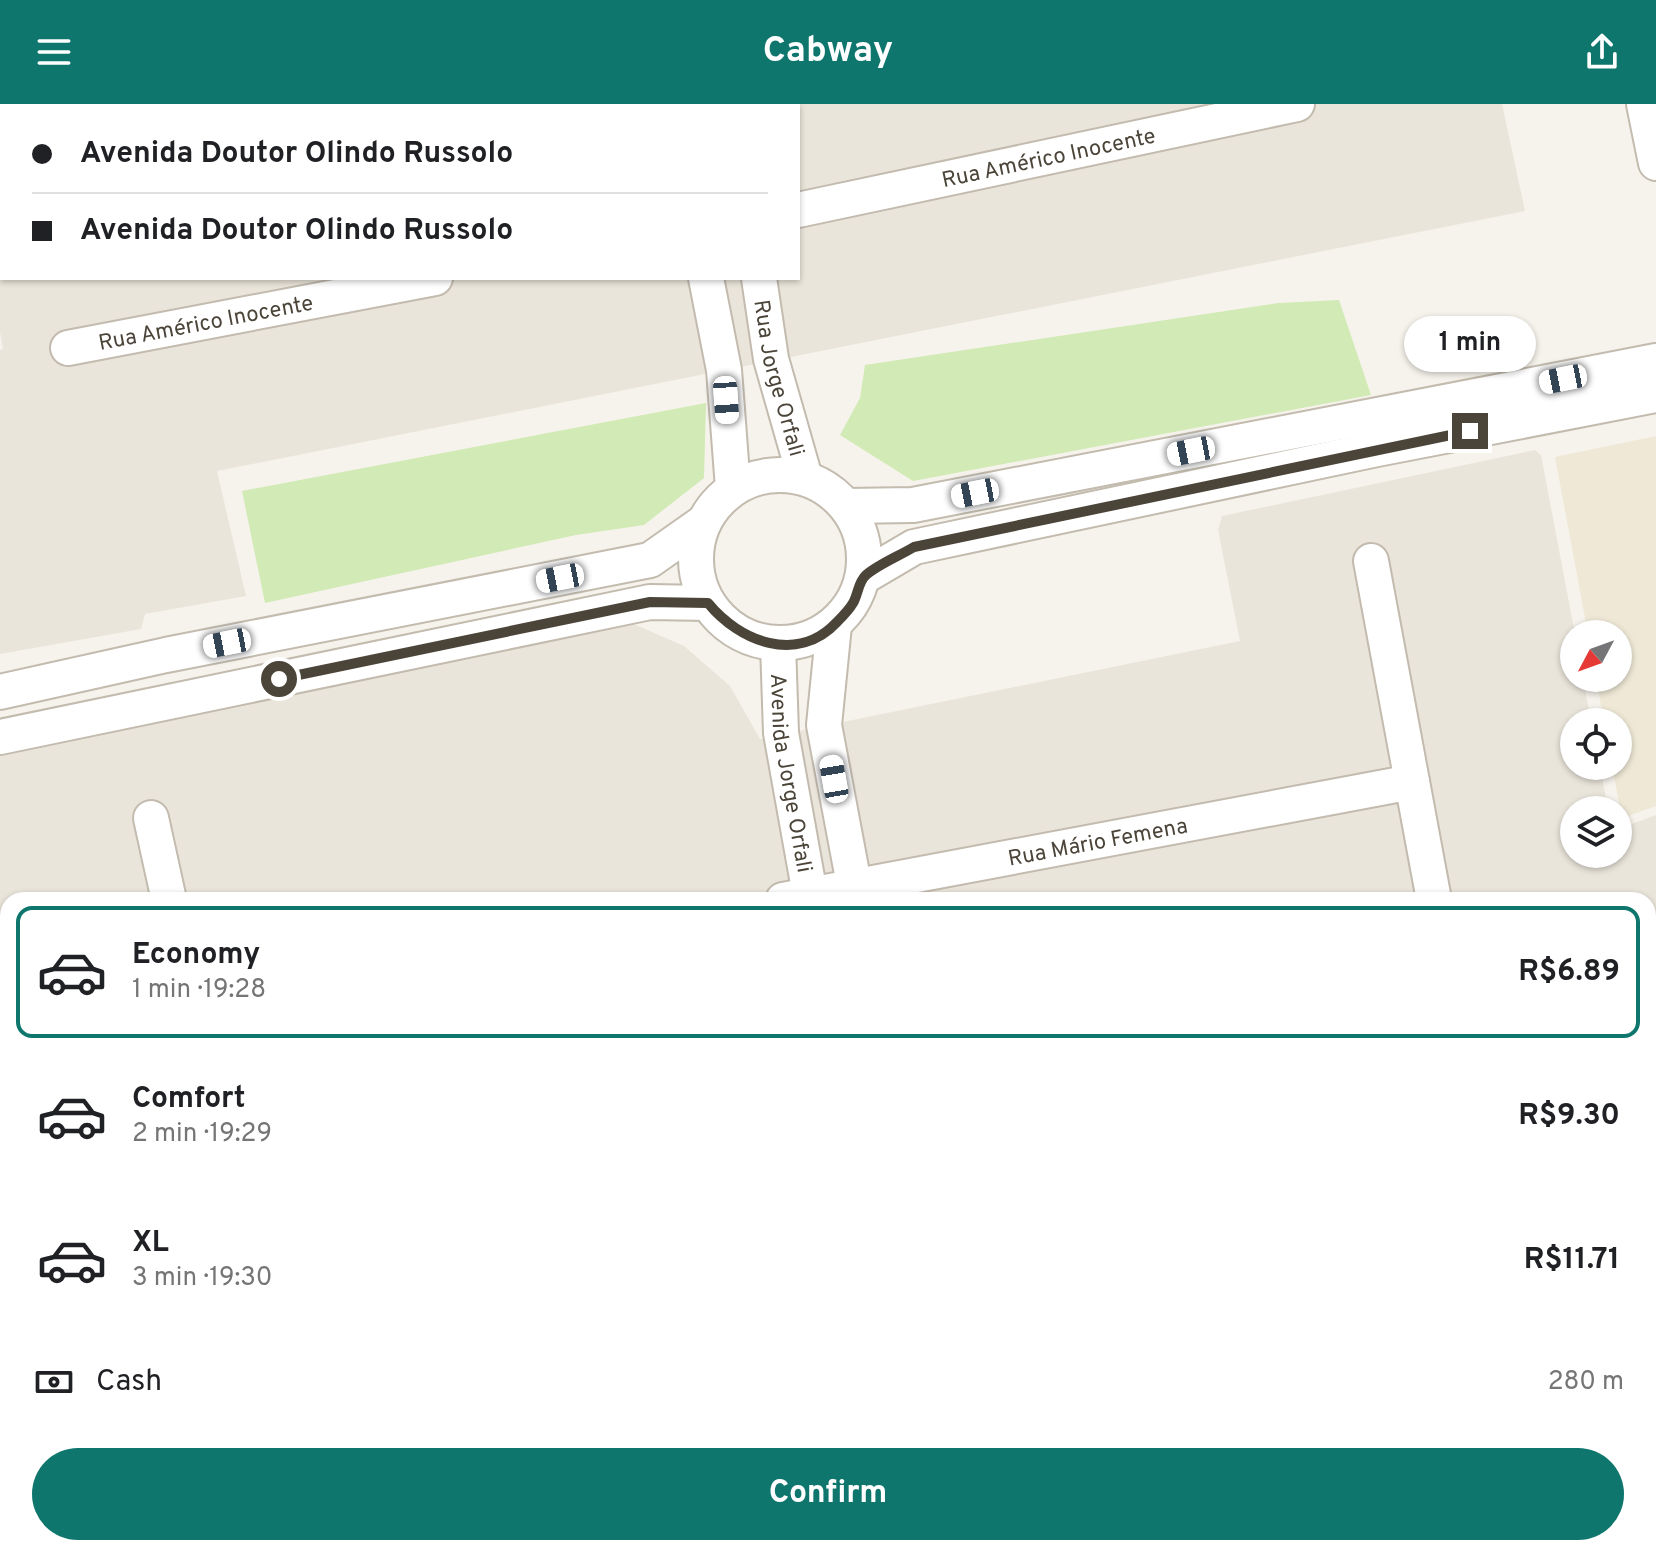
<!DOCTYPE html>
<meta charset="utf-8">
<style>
:root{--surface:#fff;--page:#f2f2f2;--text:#202124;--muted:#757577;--line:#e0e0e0;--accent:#0f766e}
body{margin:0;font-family:Overpass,sans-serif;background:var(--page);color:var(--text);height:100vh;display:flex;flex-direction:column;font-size:30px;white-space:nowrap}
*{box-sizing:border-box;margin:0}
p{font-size:26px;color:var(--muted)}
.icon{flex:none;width:44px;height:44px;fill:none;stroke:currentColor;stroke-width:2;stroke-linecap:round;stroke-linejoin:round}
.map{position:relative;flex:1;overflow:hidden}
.panel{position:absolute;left:0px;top:788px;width:1656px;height:664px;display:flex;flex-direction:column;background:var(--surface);border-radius:24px 24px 0 0;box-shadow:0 2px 6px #0004}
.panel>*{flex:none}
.guide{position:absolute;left:0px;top:0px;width:800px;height:176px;box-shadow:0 2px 6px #0004;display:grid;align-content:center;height:176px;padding:0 32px;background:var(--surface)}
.needle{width:52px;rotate:229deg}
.buttons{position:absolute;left:1560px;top:516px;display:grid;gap:16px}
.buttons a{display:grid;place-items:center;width:72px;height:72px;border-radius:50%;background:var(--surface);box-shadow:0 2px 6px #0004;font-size:40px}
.end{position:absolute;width:36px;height:36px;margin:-18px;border:10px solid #4b4439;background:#fff;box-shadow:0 0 0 4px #fff}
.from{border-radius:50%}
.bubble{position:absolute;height:56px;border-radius:28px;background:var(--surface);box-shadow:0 2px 6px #0004;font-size:26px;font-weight:700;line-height:56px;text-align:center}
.car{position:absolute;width:24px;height:48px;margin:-24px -12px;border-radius:10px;box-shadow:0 0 6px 2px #0007;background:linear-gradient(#fff 24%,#345 0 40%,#fff 0 76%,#345 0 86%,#fff 0)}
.guide b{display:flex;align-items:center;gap:28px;height:76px;font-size:30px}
.guide b+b{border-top:2px solid var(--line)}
.guide i{width:20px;height:20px;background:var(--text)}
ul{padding:14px 0 0;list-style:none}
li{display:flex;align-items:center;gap:24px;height:132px;margin:0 16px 12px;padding:0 16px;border:4px solid transparent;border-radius:16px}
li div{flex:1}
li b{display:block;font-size:30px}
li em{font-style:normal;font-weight:700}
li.selected{border-color:var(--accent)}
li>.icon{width:72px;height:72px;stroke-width:1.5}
.pay{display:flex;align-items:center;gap:20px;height:88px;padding:0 32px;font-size:30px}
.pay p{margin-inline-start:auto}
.button{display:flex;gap:16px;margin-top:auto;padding:16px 32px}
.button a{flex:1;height:92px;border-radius:48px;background:var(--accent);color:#fff;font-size:32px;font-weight:700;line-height:92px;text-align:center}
header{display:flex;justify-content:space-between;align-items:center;height:104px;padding:0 32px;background:var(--accent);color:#fff;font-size:36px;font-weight:700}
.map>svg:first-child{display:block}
.residential{fill:#eae5da;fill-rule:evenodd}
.education{fill:#efe8d6}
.green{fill:#d2eab5}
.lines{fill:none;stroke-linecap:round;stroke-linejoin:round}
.minor-casing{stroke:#c2bbae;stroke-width:38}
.minor{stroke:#fff;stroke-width:34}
.route{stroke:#4b4439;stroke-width:10}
.labels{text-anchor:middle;stroke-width:6;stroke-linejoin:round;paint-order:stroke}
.street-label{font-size:22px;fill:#4b4439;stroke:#fff}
</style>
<header><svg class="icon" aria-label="menu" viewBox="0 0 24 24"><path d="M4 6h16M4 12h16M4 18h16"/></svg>Cabway<svg class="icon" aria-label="share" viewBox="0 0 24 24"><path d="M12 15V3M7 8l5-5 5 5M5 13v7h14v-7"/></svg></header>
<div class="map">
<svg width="1656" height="1452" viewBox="0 0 1656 1452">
<rect width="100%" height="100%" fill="#f6f3ec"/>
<g class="residential">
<path d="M0,0H1502L1525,107L217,367L246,492L145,510L141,525L0,550V246L3,245L0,228ZM2,2H798V174H2Z"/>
<path d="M1535,346L1541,351L1575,530L1574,574H1583L1591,618H1574V662H1600L1608,706H1574V750H1618V725L1656,711V1452H0V652L629,518L684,542L730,582L760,635L1240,537L1218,426L1222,412ZM8,796H1648V1444H8Z"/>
</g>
<polygon class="education" points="1656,332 1656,702 1622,714 1612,662 1618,662 1618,618 1604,618 1596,574 1618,574 1618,530 1588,530 1555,353"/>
<g class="green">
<polygon points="1339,196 1371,291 913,377 840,331 860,294 865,261 1279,199"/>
<polygon points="706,299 704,374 644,421 576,431 265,499 242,387"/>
<polygon points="963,1444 1210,1444 1212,1452 964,1452"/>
</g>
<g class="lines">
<g class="minor-casing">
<g id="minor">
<polyline points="676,0 676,2"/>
<polyline points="725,0 726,2"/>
<polyline points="1644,0 1656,59"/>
<path id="s1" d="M798,106L1297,0"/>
<polyline points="706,174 724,266 733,384"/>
<path id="s2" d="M759,174L771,255L805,374"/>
<path id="s3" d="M68,244L435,174"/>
<circle cx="780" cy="455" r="84"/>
<polyline points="846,402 913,401 1656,257"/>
<polyline points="1371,457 1434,796"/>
<polyline points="863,473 914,443 1377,345 1656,291"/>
<polyline points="834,521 824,621 857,796"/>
<path id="s4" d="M778,540L781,629L811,796"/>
<polyline points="0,588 166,551 650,456 704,418"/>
<polyline points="0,633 650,498 708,499"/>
<polyline points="151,714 169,796"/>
<path id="s5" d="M783,796L1412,678"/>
<polyline points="943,1444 944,1452"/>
<polyline points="1229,1444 1231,1452"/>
<polyline points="647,1452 679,1444"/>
</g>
</g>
<use href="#minor" class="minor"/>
</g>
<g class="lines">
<path class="route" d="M279,575L650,498L708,499C739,537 797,561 837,518C842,513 849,506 853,499C858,491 858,478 866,471C879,460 899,452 914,443L1470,327"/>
</g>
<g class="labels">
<g class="street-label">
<text dy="8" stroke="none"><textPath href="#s1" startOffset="256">Rua Américo Inocente</textPath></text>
<text dy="8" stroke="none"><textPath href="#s3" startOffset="140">Rua Américo Inocente</textPath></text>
<text dy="8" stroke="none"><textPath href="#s2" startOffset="102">Rua Jorge Orfali</textPath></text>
<text dy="8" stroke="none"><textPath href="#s4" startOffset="130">Avenida Jorge Orfali</textPath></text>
<text dy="8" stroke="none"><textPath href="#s5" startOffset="320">Rua Mário Femena</textPath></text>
</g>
</g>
</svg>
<div class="buttons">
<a><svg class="needle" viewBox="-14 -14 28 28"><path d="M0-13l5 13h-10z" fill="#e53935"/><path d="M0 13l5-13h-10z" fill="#757577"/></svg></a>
<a><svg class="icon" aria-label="locate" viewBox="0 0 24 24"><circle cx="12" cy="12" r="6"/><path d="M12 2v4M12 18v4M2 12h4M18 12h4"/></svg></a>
<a><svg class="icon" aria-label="layers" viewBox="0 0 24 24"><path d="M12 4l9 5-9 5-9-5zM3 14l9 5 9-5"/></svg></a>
</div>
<i class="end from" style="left:279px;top:575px"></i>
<i class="end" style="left:1470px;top:327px"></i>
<div class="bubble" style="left:1404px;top:212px;width:132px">1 min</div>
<i class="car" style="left:1563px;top:275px;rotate:259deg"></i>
<i class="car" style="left:726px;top:296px;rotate:176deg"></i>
<i class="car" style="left:1191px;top:347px;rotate:259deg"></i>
<i class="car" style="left:975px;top:389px;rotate:259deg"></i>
<i class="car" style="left:560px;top:474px;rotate:259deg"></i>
<i class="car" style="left:227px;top:539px;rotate:259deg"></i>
<i class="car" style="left:834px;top:675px;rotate:350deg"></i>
<div class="guide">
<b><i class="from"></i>Avenida Doutor Olindo Russolo</b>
<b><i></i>Avenida Doutor Olindo Russolo</b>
</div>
<section class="panel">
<ul>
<li class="selected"><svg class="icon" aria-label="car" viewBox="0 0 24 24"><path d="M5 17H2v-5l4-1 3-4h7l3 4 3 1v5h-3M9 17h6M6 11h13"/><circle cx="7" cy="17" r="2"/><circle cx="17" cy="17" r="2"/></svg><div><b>Economy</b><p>1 min · 19:28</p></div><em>R$6.89</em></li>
<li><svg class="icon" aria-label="car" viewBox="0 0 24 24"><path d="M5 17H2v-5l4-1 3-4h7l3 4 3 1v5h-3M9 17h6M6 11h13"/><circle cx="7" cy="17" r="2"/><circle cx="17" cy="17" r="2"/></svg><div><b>Comfort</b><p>2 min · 19:29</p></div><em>R$9.30</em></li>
<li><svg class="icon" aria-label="car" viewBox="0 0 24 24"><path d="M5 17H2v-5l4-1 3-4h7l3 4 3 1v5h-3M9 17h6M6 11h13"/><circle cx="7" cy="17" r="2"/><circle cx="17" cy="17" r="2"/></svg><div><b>XL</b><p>3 min · 19:30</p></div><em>R$11.71</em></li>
</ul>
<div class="pay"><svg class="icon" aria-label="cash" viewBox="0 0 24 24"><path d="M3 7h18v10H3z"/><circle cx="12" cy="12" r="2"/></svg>Cash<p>280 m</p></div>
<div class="button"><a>Confirm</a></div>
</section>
</div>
